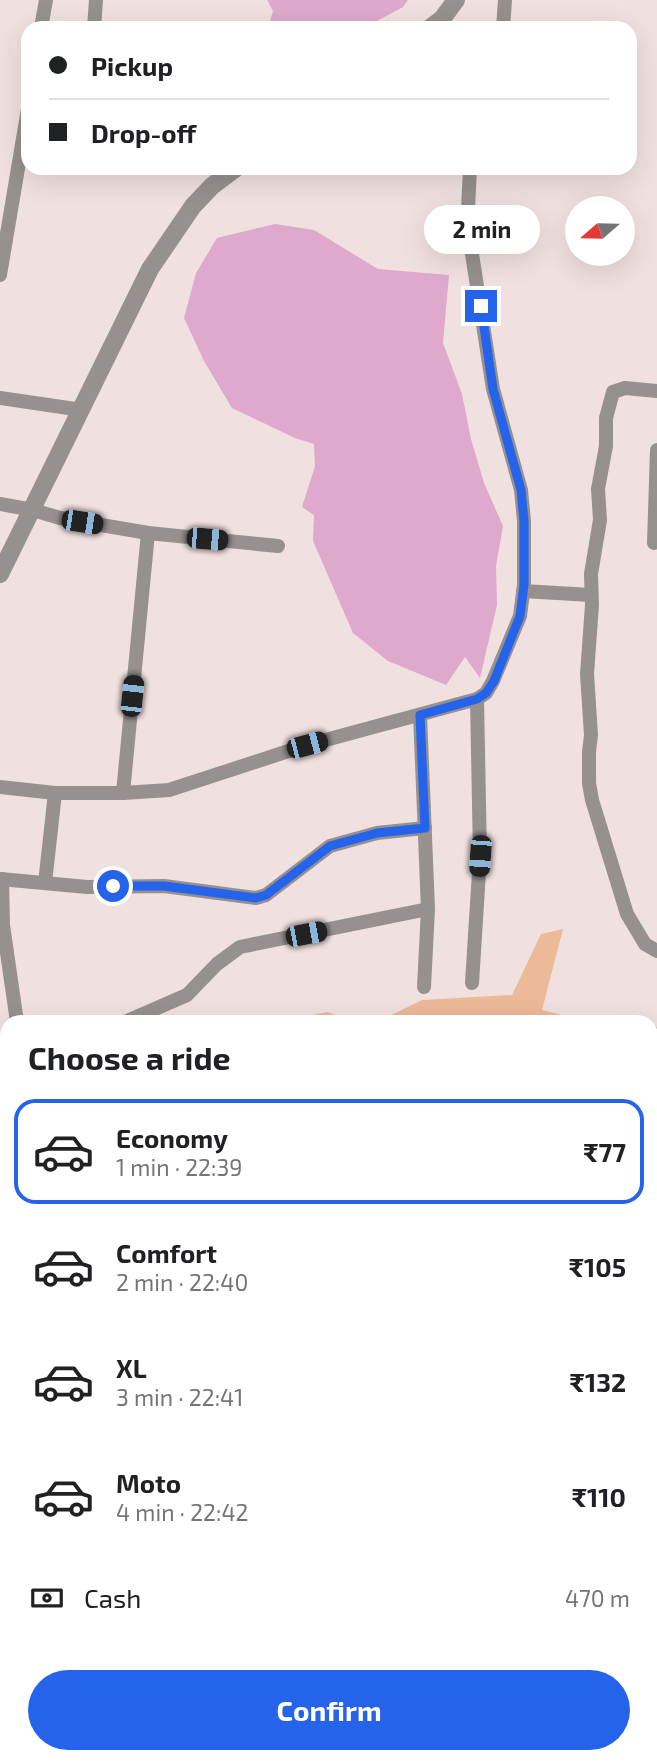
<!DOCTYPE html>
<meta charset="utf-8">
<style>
:root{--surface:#fff;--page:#f2f2f2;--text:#202124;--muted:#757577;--line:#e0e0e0;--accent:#2563eb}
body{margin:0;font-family:"Exo 2",sans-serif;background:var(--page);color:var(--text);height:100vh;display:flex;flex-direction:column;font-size:26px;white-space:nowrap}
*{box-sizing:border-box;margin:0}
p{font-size:23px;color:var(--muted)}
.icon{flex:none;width:38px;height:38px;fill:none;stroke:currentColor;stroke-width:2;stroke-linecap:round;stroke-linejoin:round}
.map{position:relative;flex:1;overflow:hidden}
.side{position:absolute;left:0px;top:1015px;width:658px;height:749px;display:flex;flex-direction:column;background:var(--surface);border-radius:21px 21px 0 0;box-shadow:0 7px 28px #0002}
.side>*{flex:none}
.guide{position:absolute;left:21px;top:21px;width:616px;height:154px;border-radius:21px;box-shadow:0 7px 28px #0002;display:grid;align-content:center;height:154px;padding:0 28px;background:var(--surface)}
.needle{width:46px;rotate:250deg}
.buttons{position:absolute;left:565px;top:196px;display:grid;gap:14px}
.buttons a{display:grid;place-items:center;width:70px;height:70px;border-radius:50%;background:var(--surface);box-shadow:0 7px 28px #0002;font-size:35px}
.end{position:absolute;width:32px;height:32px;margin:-16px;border:9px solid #2563eb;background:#fff;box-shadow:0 0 0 4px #fff}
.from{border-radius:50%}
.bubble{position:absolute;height:49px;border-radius:24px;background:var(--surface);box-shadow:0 7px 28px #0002;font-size:23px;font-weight:700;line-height:49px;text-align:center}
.car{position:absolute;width:21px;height:42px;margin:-21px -10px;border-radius:9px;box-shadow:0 0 5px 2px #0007;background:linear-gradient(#222 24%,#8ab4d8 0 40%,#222 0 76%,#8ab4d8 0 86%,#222 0)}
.guide b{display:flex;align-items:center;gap:24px;height:66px;font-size:26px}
.guide b+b{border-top:2px solid var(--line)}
.guide i{width:18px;height:18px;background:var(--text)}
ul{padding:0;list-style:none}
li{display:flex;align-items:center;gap:21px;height:105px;margin:0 14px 10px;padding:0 14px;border:4px solid transparent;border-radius:21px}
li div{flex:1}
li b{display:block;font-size:26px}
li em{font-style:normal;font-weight:700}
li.current{border-color:var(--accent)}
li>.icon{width:63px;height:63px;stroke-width:1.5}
h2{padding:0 28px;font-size:32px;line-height:84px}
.pay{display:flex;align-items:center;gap:18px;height:77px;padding:0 28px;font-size:26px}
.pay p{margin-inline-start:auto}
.action{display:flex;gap:14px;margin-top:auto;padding:14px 28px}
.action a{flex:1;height:80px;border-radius:42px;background:var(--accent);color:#fff;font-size:28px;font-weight:700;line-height:80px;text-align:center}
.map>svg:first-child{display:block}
.green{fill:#ecb999}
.water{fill:#dea9cd}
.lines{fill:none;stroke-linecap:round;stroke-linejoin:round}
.minor{stroke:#96908e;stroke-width:14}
.tertiary{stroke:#96908e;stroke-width:18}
.route{stroke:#2563eb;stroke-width:9}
</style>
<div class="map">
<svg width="657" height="1764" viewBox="0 0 657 1764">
<rect width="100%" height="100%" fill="#f1e0e0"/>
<g class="green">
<polygon points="563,929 542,1010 588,1022 377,1022 422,1000 512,995 541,934"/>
<polygon points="328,1012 351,1022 275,1022"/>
<polygon points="651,1026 657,1027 657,1298 651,1296"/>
<polygon points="7,1229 7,1388 0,1394 0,1235"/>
<polygon points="0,1539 7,1545 7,1757 41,1757 42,1764 0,1764"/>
</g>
<g class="water">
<polygon points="267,0 408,0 403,7 364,28 268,28 273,11"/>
<polygon points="275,224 314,230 378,269 449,275 443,343 462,394 471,439 484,483 503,526 496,566 497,605 480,678 465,657 446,685 388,661 353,633 313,541 314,515 302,507 315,466 314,444 295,438 232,408 204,361 184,318 196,273 217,238"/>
</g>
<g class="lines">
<g class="minor">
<polyline points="41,28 46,0"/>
<polyline points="94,28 96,0"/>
<polyline points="503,28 505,0"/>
<polyline points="0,275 28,109"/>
<polyline points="657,391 625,388 613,392 606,418 606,446 598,489 600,520 591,574 592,605 587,674 591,735 589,752 589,783 592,800 627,914 645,944 657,951"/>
<polyline points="0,398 82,410"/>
<polyline points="0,504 33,510 60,518 148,533 123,793"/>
<polyline points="148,533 278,546"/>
<polyline points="654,543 657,450"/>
<polyline points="523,591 591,595"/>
<polyline points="0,787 55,793 123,793 169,790 307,745 477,699 486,693 493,681 520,616 524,585 524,521 521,490 493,389 472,254 468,209 470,168"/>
<polyline points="0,879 87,887 164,886 256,898 266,895 330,846 377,833 425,828"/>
<polyline points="2,879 3,925 17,1022"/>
<polyline points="45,883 55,793"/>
<polyline points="472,983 480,856 477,699"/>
<polyline points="424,987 428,909"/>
<polyline points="125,1022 187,995 217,964 240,947 428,909 420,715"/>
<polyline points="0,1117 7,1111"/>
</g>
<g class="tertiary">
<polyline points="430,28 442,19 456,0"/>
<polyline points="0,574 150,269 193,206 212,186 236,168"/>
</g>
</g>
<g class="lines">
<polyline class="route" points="113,886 164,886 256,898 266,895 330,846 377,833 425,828 420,715 477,699 486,693 494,681 520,616 524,585 524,521 521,490 493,389 481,306"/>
</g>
</svg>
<div class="buttons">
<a><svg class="needle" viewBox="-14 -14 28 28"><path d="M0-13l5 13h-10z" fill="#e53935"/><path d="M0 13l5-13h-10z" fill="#757577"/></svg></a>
</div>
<i class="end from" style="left:113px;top:886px"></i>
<i class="end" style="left:481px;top:306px"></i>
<div class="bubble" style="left:424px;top:205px;width:116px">2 min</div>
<i class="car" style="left:82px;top:522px;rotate:99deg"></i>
<i class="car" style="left:207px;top:539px;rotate:95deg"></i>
<i class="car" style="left:132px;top:696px;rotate:6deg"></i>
<i class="car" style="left:307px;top:745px;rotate:75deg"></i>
<i class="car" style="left:480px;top:856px;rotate:184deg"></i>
<i class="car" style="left:306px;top:934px;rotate:79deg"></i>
<div class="guide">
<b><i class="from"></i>Pickup</b>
<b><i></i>Drop-off</b>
</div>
<section class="side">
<h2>Choose a ride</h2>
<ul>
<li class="current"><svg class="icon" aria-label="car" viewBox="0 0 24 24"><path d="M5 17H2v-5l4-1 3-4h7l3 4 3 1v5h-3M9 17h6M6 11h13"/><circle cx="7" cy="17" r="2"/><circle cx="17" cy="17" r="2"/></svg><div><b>Economy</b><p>1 min · 22:39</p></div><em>₹77</em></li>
<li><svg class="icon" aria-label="car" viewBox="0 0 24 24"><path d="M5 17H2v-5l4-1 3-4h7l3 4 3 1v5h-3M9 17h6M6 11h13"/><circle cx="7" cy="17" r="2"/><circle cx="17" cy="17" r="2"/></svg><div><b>Comfort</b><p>2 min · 22:40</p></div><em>₹105</em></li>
<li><svg class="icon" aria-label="car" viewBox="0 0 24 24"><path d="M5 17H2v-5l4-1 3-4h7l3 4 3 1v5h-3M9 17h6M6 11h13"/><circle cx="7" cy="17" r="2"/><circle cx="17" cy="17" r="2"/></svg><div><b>XL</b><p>3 min · 22:41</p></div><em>₹132</em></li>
<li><svg class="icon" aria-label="car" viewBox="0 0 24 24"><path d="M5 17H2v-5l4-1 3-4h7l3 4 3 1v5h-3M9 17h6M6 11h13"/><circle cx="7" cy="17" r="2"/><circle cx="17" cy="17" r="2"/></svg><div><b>Moto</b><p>4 min · 22:42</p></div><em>₹110</em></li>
</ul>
<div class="pay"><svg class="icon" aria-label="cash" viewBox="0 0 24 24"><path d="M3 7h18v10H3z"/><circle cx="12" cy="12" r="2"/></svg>Cash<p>470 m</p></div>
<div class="action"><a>Confirm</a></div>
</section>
</div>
